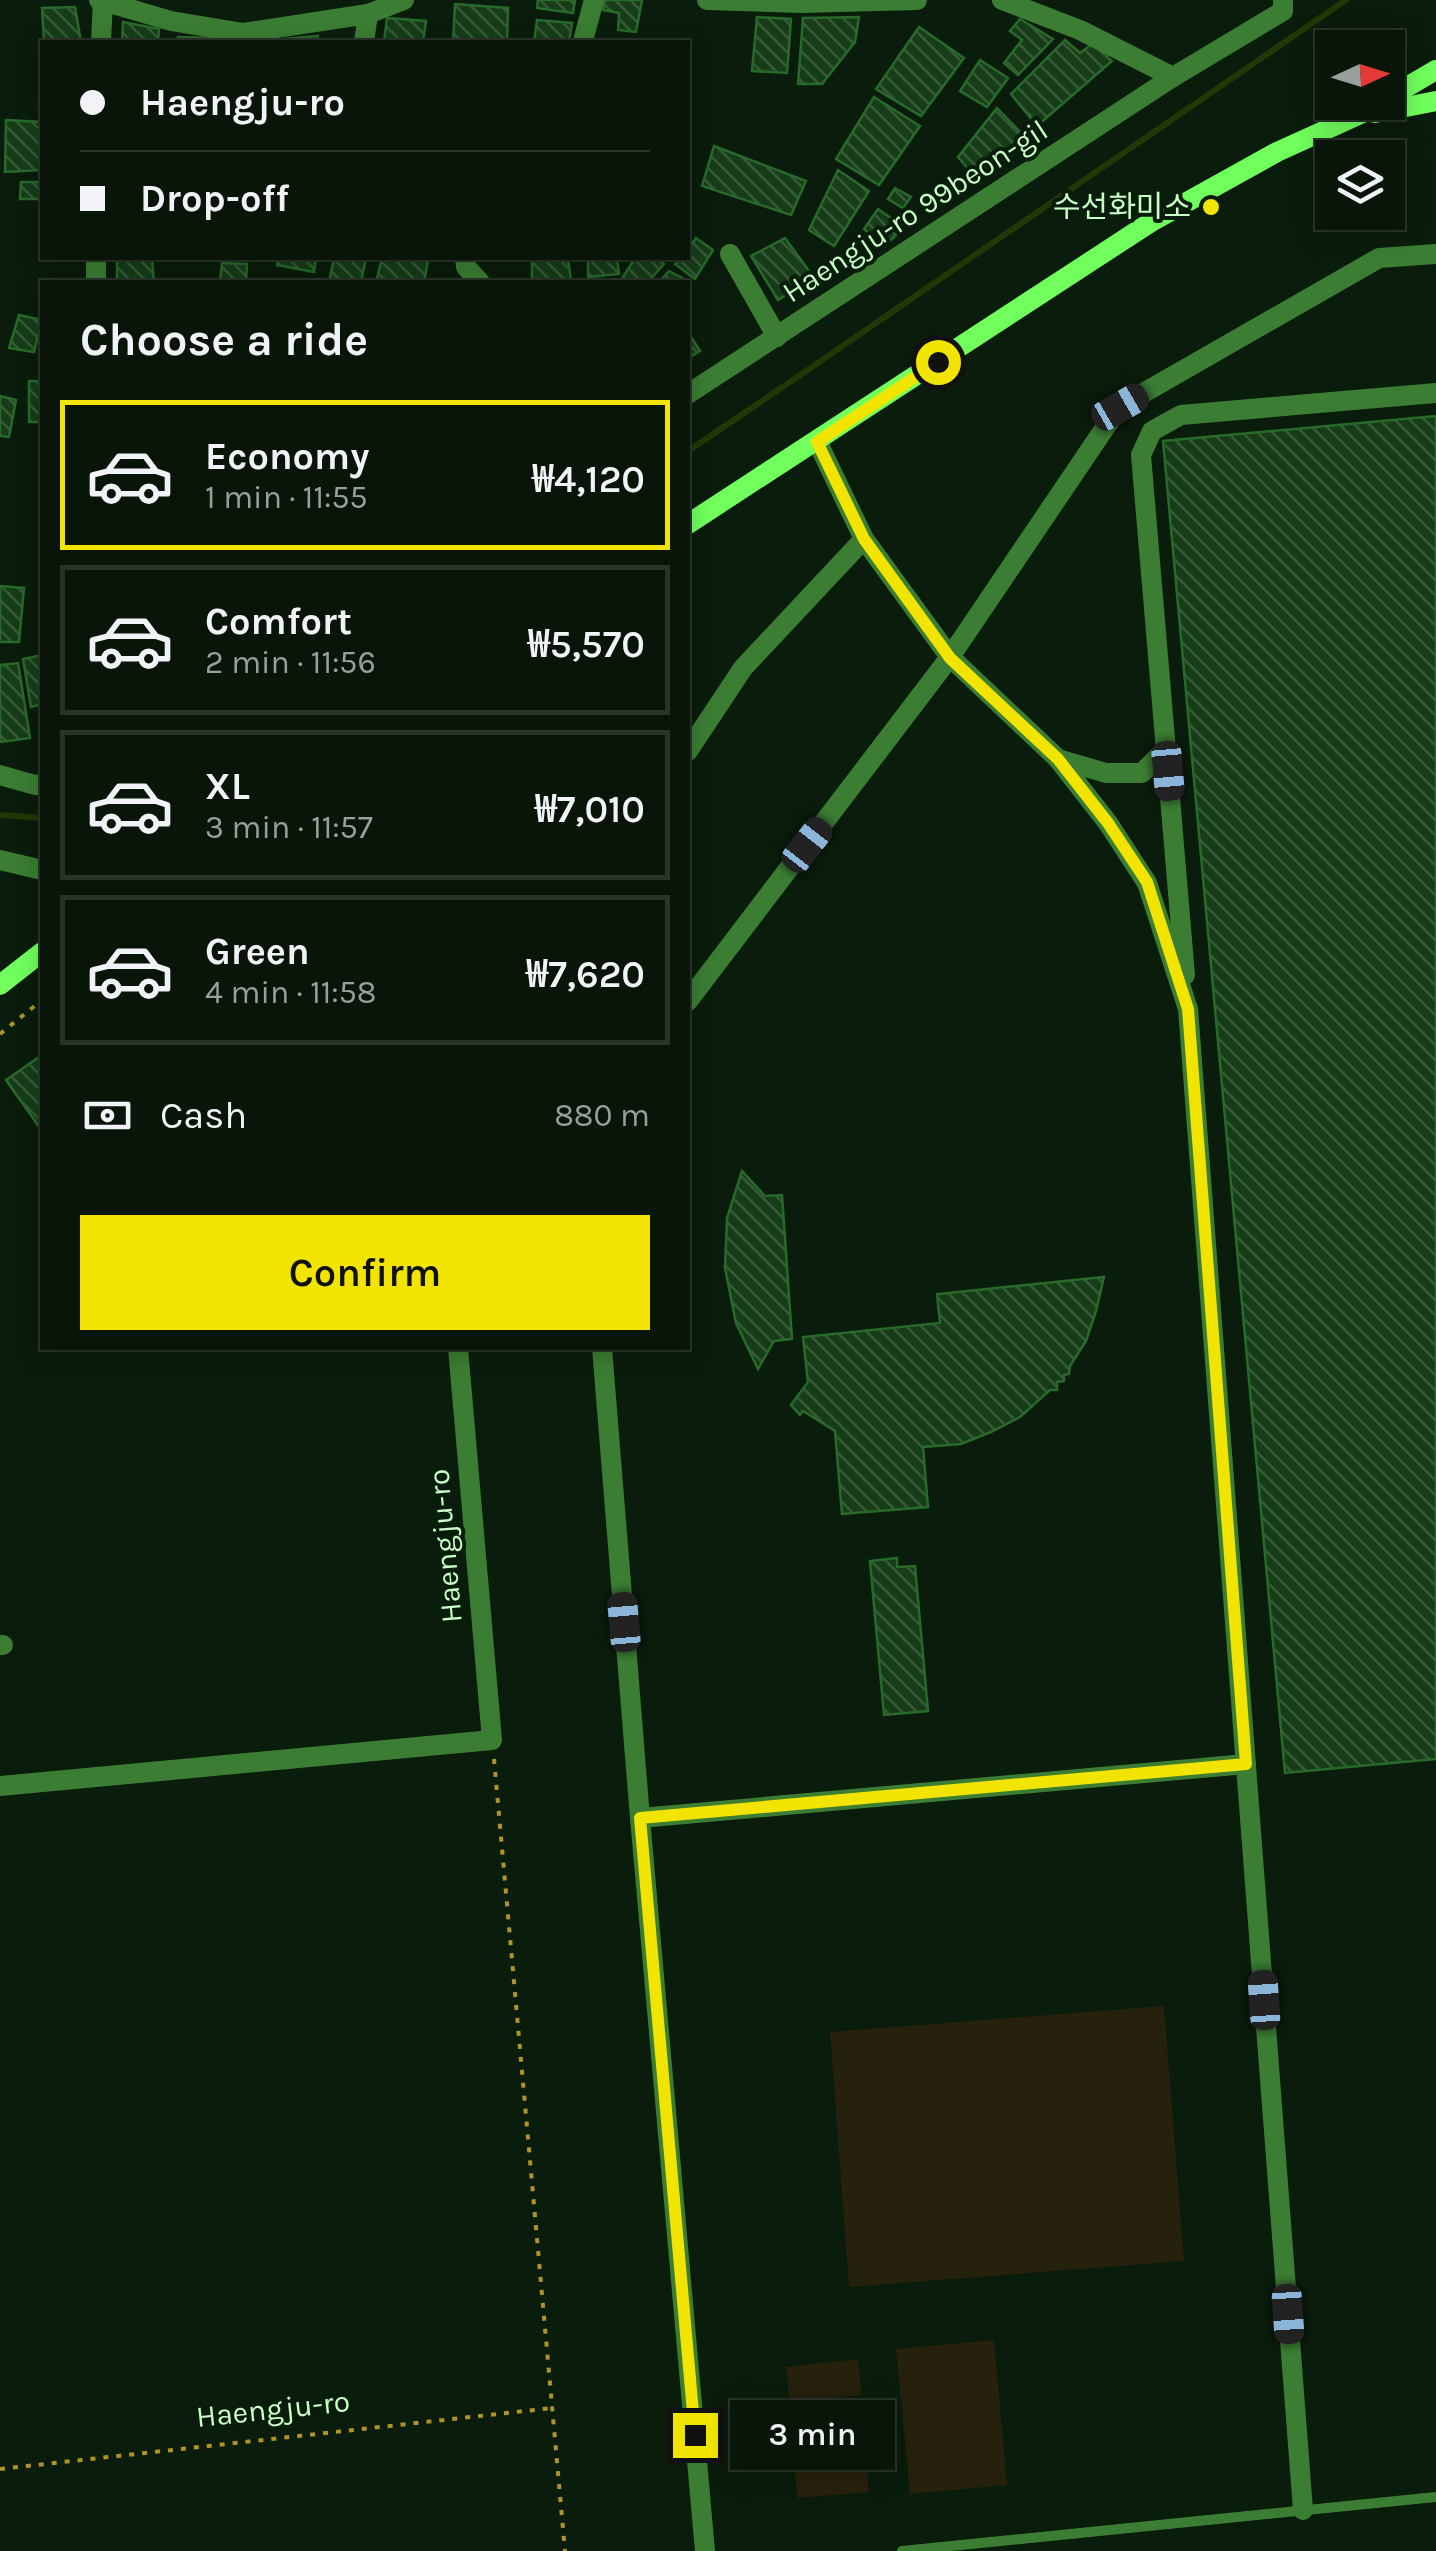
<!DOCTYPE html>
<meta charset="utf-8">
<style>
:root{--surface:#081508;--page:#162216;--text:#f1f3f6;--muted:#989f9c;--line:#293429;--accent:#f0e400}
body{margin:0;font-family:Karla,"Noto Sans KR",sans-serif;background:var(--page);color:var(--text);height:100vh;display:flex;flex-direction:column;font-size:38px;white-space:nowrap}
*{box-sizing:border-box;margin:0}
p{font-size:32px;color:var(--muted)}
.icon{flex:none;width:55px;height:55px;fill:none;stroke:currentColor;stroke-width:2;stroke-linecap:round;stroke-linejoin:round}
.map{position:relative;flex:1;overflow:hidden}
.side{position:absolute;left:40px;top:280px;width:650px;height:1070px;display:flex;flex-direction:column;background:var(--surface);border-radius:0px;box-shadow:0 5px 25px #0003,0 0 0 2px var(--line)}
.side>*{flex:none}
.guide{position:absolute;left:40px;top:40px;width:650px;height:220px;border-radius:0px;box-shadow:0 5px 25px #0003,0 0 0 2px var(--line);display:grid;align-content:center;height:220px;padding:0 40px;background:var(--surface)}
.needle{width:65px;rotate:86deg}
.tools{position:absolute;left:1315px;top:30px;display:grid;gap:20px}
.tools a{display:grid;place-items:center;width:90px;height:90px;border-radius:0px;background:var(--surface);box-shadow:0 5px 25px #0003,0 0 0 2px var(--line);font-size:50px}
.end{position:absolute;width:45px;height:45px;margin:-22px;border:12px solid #f0e400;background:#111;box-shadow:0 0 0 5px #111}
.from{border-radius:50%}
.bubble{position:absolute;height:70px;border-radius:0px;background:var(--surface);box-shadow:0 5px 25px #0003,0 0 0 2px var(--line);font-size:32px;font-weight:600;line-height:70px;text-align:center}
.car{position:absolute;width:30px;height:60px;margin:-30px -15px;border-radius:12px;box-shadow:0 0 8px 2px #0007;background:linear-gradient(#222 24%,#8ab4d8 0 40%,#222 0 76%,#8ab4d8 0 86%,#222 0)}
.guide b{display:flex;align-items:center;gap:35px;height:95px;font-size:38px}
.guide b+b{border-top:2px solid var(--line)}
.guide i{width:25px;height:25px;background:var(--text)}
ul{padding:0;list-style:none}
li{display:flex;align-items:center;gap:30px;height:150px;margin:0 20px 15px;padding:0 20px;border:5px solid var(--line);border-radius:0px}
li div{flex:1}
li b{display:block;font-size:38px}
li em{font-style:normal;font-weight:600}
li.selected{border-color:var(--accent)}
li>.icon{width:90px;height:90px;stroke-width:1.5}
h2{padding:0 40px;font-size:45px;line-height:120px}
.pay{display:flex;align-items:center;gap:25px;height:110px;padding:0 40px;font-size:38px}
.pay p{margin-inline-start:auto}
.button{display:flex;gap:20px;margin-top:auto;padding:20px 40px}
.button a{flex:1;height:115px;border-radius:0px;background:var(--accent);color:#111;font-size:40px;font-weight:600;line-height:115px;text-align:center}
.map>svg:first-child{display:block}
.park{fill:#26210d}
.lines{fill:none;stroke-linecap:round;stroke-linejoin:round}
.stream{stroke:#203806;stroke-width:6}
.building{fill:url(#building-back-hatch);stroke:#276a2a;stroke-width:2.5}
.path{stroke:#b09428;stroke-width:4;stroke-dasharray:5 8;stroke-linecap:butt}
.service{stroke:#3b7d33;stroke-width:10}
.minor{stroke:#3b7d33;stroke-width:20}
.secondary{stroke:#70ff5c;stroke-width:20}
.route{stroke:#f0e400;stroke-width:12}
.poi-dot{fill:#f0e400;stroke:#0a1c0b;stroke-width:4}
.labels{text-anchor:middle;stroke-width:8;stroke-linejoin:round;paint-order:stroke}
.poi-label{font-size:30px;fill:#c7ffc5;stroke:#0a1c0b;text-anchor:end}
.street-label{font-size:30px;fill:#c7ffc5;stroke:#0a1c0b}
</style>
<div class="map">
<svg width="1436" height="2551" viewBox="0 0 1436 2551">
<defs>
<pattern id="building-back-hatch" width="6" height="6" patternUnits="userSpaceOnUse" patternTransform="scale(2.5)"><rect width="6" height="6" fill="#163d18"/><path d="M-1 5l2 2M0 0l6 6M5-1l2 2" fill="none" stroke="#365a38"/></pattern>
</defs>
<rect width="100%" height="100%" fill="#0a1c0b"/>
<g class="park">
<polygon points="1164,2006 1184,2261 849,2287 830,2032"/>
<polygon points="994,2340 1007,2485 910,2494 896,2349"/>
<polygon points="858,2359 862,2395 790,2403 786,2367"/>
<polygon points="861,2409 864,2442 791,2450 788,2417"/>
<polygon points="866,2458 869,2492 797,2498 794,2464"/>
</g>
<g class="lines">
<g class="stream">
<polyline points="688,451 796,378 1346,0"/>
<polyline points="0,815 42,818"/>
</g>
</g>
<g class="building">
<polygon points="538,0 575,0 573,13 537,8"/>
<polygon points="605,0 642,0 636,32 618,30 619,13 603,10"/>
<polygon points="455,4 508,8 507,42 453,42"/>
<polygon points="75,7 81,42 44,42 42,8"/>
<polygon points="757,17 791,19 787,73 752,71"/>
<polygon points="859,17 855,42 822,84 798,84 803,18"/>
<polygon points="387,18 426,21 423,42 384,42"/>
<polygon points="1020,19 1053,39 1018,75 1004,63 1022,40 1010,31"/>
<polygon points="537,20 572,23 569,42 534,42"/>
<polygon points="123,22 159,29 158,42 122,42"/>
<polygon points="919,27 964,58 921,116 876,89"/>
<polygon points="318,36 317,42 264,42 264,41"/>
<polygon points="178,37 216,38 216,42 178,42"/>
<polygon points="1065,40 1080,53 1092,44 1112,61 1037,126 1011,94"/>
<polygon points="980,60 1008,78 987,107 960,91"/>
<polygon points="40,69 42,69 42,108 39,108"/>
<polygon points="874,97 920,126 879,185 836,159"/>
<polygon points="997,108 1024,136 976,178 958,157"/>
<polygon points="6,120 42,122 42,170 5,172"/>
<polygon points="714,146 806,181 791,215 702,186"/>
<polygon points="838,170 869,191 834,246 809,230"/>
<polygon points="21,182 42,182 42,199 20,199"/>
<polygon points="895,188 911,197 903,208 888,199"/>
<polygon points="878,209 904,227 885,246 864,229"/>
<polygon points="696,238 713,250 695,279 675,264 681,258 688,258 688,249"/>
<polygon points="785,238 814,278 778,300 751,256"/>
<polygon points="117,258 152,258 154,282 117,282"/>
<polygon points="279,258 316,258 314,272 277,265"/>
<polygon points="334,258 366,258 361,282 329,282"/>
<polygon points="382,258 428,261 424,282 376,282"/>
<polygon points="532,258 568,258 571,282 532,282"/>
<polygon points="588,258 617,258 619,274 588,277"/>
<polygon points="635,258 655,258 664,264 648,282 630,282 623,277"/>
<polygon points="222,263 247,264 246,282 220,282"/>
<polygon points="669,271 690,282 688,286 688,282 659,282"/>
<polygon points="19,315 42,320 34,352 9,348"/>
<polygon points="688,332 700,351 688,358"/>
<rect x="29" y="381" width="13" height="41"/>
<polygon points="0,396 16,400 9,437 0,436"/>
<polygon points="1436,416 1436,1759 1285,1773 1163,441"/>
<polygon points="0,586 24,588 19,642 0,642"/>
<polygon points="42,655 42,704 31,707 23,659"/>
<polygon points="18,663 30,738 0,742 0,665"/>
<polygon points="42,1055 42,1126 40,1128 6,1080"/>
<polygon points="742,1171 765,1196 782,1195 792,1339 774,1341 758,1369 736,1323 725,1268 727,1218"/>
<polygon points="1104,1277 1096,1311 1086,1341 1070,1366 1069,1374 1064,1375 1064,1381 1057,1382 1057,1390 1050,1390 1020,1417 991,1432 961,1444 923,1447 928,1507 842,1514 835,1431 803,1411 800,1415 791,1405 808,1382 803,1337 940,1323 937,1294"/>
<polygon points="897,1558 897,1567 915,1566 928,1711 884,1715 870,1561"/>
</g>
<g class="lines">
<g class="path">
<polyline points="0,1034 42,1000"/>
<polyline points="494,1759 565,2551"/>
<polyline points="0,2469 552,2408"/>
</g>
<polyline class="service" points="902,2551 1436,2497"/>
<g class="minor">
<polyline points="99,0 171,21 243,33 368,14"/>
<polyline points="707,0 801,3 917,0"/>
<polyline points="1002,0 1080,30 1173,77"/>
<polyline points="584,37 594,0"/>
<polyline points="101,42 103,0"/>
<polyline points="364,42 368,14 404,0"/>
<polyline points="730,254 777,337"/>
<polyline points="96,258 96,282"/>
<polyline points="465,258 466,267 480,282"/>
<polyline points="688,394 1173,77 1283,11 1283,0"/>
<polyline points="688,751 743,668 864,539 817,441"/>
<polyline points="1058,759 1106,773 1142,773 1166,749"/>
<polyline points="0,775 35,785 42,784"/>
<polyline points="0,860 42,870"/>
<polyline points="1185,975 1141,455 1152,431 1181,415 1436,393"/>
<polyline points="688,1001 950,657 864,539"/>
<polyline points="602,1348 640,1818 705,2551"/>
<polyline points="0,1645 3,1645"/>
<polyline points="0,1786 492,1740 458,1348"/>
<polyline points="640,1818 1246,1764"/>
<polyline points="1303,2510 1188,1009 1147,883 1108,823 1058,759 950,657 1119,407 1379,258 1436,254"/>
</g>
<g class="secondary">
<polyline points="1388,98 1436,70"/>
<polyline points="1375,113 1436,101"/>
<polyline points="688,524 1151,222 1277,152 1387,102"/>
<polyline points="0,985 42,952"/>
</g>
</g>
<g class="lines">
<polyline class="route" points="695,2435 640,1818 1246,1764 1188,1009 1147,882 1108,823 1058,759 950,658 864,539 817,442 938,362"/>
</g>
<circle class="poi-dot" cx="1211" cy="207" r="10"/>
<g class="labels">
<g class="poi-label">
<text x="1191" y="217">수선화미소</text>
</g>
<g class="street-label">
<text transform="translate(915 211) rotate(-33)" y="10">Haengju-ro 99beon-gil</text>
<text transform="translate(445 1546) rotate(-95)" y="10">Haengju-ro</text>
<text transform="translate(273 2409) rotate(-6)" y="10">Haengju-ro</text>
</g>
</g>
</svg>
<div class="tools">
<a><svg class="needle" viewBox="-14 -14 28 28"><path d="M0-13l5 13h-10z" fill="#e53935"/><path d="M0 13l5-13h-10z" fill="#989f9c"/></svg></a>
<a><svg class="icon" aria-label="layers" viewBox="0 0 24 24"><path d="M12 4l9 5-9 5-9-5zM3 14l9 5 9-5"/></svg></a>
</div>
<i class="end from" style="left:938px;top:362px"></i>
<i class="end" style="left:695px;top:2435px"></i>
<div class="bubble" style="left:730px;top:2400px;width:165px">3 min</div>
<i class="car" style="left:1120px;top:407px;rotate:60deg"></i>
<i class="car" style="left:1168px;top:771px;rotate:175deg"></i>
<i class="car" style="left:807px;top:845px;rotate:38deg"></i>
<i class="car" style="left:624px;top:1622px;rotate:355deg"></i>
<i class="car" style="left:1264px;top:2000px;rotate:356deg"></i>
<i class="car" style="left:1288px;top:2314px;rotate:176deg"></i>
<div class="guide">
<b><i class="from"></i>Haengju-ro</b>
<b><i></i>Drop-off</b>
</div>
<section class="side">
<h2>Choose a ride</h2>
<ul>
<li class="selected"><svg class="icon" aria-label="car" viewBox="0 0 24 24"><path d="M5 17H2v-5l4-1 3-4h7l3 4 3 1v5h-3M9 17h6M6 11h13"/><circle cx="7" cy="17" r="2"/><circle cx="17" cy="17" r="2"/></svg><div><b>Economy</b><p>1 min · 11:55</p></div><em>₩4,120</em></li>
<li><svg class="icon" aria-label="car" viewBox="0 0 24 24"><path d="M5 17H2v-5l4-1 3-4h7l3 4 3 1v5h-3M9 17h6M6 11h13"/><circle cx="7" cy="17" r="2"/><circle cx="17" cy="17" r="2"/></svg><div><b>Comfort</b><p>2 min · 11:56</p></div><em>₩5,570</em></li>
<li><svg class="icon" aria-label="car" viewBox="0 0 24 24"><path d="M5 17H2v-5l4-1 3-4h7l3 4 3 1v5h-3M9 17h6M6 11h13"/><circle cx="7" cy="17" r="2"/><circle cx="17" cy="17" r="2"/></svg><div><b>XL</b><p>3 min · 11:57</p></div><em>₩7,010</em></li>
<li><svg class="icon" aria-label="car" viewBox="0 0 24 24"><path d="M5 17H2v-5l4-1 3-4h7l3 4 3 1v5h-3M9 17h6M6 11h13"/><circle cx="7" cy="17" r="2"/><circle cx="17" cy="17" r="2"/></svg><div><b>Green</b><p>4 min · 11:58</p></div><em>₩7,620</em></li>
</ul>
<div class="pay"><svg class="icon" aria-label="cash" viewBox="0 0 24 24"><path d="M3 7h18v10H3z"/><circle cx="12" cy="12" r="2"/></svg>Cash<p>880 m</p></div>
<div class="button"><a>Confirm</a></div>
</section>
</div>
